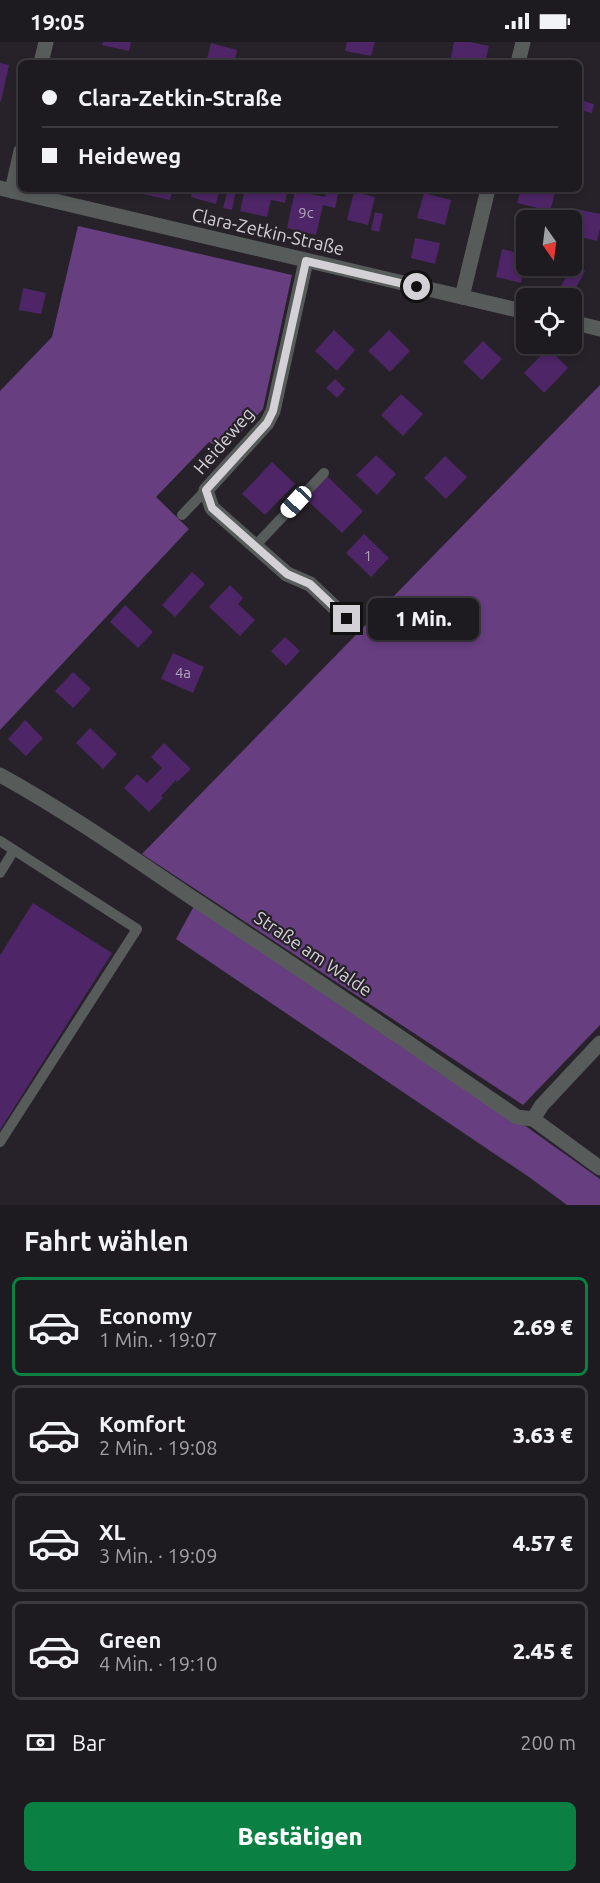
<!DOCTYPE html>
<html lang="de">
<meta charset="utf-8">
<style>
:root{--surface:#1d1a20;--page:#2a272d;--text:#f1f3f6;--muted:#a0a1a5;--line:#3b383e;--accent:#0b8043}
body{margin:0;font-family:Ubuntu,sans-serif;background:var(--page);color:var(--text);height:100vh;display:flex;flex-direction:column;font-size:22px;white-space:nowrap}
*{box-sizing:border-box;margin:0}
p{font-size:20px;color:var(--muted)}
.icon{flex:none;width:33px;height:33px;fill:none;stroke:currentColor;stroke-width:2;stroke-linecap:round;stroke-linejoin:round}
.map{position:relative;height:1163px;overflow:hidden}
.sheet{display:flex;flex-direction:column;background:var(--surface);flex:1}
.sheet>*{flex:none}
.top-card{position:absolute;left:18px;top:18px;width:564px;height:132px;border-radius:9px;box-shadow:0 3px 9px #0003,0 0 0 2px var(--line);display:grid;align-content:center;height:132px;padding:0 24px;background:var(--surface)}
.needle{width:39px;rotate:166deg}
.tools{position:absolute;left:516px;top:168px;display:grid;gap:12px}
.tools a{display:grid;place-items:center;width:66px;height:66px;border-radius:9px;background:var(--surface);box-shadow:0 3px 9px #0003,0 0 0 2px var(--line);font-size:30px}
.end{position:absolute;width:27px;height:27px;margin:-14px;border:8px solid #d4d1d6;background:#111;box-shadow:0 0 0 3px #111}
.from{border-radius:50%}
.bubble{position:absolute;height:42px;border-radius:9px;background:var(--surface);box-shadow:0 3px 9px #0003,0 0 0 2px var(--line);font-size:20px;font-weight:800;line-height:42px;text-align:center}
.car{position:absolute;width:18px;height:36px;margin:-18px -9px;border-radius:8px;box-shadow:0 0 4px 2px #0007;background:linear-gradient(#fff 24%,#345 0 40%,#fff 0 76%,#345 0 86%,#fff 0)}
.top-card b{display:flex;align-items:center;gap:21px;height:57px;font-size:22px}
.top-card b+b{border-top:2px solid var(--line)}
.top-card i{width:15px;height:15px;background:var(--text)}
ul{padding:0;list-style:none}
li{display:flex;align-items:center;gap:18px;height:99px;margin:0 12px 9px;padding:0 12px;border:3px solid var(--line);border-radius:9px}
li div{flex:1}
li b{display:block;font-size:22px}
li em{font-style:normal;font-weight:800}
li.on{border-color:var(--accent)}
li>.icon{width:54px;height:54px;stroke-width:1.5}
h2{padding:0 24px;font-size:27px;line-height:72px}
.pay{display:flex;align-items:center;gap:15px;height:66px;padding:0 24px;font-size:22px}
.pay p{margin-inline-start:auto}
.button{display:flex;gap:12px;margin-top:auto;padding:12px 24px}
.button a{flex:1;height:69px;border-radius:9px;background:var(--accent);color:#fff;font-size:24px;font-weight:800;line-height:69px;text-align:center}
.status{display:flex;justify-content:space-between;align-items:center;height:42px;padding:0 30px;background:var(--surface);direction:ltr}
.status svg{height:16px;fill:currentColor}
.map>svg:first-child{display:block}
.forest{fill:#673e80}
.building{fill:#4e2566}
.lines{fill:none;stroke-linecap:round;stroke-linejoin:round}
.service{stroke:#575c5a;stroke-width:10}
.minor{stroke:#575c5a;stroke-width:15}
.route{stroke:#d4d1d6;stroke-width:8}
.labels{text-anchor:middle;stroke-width:4.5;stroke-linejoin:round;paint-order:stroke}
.number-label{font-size:15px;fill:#b2a6ba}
.street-label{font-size:18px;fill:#d4d1d6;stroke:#27222a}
</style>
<div class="status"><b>19:05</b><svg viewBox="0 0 49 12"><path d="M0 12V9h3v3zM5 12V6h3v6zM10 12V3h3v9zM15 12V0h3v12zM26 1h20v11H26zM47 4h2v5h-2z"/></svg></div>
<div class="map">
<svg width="600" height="1163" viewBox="0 0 600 1163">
<rect width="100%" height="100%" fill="#27222a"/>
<g class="forest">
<polygon points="78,184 292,233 263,367 224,408 209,400 156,455 189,487 0,688 0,349 52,295"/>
<polygon points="600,343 600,983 523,1063 142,812"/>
<polygon points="194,864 517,1078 600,1137 600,1163 567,1163 529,1135 176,897"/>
</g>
<g class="building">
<polygon points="103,0 131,0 129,9 102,3"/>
<polygon points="347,0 375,0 371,14 345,9"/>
<polygon points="454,0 470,0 489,4 485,21 450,21"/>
<polygon points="211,1 237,8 234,21 206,21"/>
<polygon points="0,21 9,23 1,59 0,59"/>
<polygon points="580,58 594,62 592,71 579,68"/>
<polygon points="144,147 173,147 170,158 143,152"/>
<polygon points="193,147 220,147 216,162 191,155"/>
<polygon points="228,147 236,148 232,168 223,166"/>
<polygon points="245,147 288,147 285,161 271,158 267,175 240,169"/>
<polygon points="327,147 339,147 335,166 323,163 316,193 287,186 295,149 325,155"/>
<polygon points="521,147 556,147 550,169 517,161"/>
<polygon points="354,150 375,155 368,183 347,178"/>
<polygon points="424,151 451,158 445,183 417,176"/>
<polygon points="576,167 600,172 600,187 597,199 572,193"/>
<polygon points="375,170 383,172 379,190 371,188"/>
<polygon points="415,196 440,201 435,222 411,216"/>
<polygon points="502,207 526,213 521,241 496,235"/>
<polygon points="573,222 585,229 573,251 561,244"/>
<polygon points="23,246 46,251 41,272 19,268"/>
<polygon points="334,288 355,308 337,329 315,309"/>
<polygon points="389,288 410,309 390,330 368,309"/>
<polygon points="483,299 502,317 482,338 463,320"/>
<polygon points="548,306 568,326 544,351 524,331"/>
<polygon points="335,337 345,347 337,356 326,346"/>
<polygon points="401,352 423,372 403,394 381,373"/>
<polygon points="376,413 396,432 377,453 356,433"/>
<polygon points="445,414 467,435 446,457 424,436"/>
<polygon points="272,420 295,442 265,473 242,452"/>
<polygon points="327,434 363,469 342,491 306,457"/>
<polygon points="364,492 389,516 371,535 346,511"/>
<polygon points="192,530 205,542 175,575 162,563"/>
<polygon points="230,543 243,556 238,562 255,578 240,594 209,565"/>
<polygon points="125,563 153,590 138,606 110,580"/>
<polygon points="285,595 300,609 286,624 271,609"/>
<polygon points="173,611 204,625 193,651 161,637"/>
<polygon points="73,630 91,647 73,666 55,649"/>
<polygon points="25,678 43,696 26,714 8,697"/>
<polygon points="90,686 117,712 103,727 76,701"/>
<polygon points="164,701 191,727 177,740 176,738 161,754 163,756 149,770 124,746 137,732 147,741 162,726 151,715"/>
<polygon points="33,861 112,911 0,1088 0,913"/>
</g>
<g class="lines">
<g class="service">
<polyline points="182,473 206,448"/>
<polyline points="255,504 324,431"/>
<polyline points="0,799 137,887 0,1100"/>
<polyline points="0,831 14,808"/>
</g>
<g class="minor">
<polyline points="41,21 46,0"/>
<polyline points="518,21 523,0"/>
<polyline points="0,146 526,270"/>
<polyline points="12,149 21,109"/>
<polyline points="306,219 273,369 267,381 206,448 212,466 287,532 310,542 347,577"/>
<polyline points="462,255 488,147"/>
<polyline points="572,280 600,287"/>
<path d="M0,733C69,771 134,817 200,861C306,931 412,1003 517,1075L533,1077L600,1126"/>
<polyline points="533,1077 542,1063 600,1001"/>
</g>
</g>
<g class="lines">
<polyline class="route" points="347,577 310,542 287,532 212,466 206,448 267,381 273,369 306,219 417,245"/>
</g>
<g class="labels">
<g class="number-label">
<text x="306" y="176">9c</text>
<text x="368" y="519">1</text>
<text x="183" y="636">4a</text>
</g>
<g class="street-label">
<text transform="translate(268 190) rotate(13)" y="6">Clara-Zetkin-Straße</text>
<text transform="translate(224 399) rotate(-49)" y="6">Heideweg</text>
<text transform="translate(313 912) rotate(34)" y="6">Straße am Walde</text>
</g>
</g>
</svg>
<div class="tools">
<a><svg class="needle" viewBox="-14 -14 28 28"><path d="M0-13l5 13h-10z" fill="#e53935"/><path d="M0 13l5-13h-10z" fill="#a0a1a5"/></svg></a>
<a><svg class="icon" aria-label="locate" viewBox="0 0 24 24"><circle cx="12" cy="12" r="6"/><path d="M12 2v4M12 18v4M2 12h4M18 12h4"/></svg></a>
</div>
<i class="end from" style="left:417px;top:245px"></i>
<i class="end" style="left:347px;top:577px"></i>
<div class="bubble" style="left:368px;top:556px;width:111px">1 Min.</div>
<i class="car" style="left:296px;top:460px;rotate:223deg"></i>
<div class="top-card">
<b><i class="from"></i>Clara-Zetkin-Straße</b>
<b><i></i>Heideweg</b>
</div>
</div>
<section class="sheet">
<h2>Fahrt wählen</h2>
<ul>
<li class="on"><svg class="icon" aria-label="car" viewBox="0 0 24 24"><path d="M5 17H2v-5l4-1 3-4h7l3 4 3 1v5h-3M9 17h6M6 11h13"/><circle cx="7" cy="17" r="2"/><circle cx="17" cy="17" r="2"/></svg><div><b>Economy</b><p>1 Min. · 19:07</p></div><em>2.69 €</em></li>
<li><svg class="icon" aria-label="car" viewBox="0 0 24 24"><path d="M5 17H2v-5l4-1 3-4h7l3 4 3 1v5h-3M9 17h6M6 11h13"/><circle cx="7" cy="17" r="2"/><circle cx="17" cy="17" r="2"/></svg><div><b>Komfort</b><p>2 Min. · 19:08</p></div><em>3.63 €</em></li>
<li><svg class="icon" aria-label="car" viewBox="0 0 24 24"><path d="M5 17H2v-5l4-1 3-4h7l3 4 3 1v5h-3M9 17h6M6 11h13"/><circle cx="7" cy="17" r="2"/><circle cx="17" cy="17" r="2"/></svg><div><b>XL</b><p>3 Min. · 19:09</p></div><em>4.57 €</em></li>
<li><svg class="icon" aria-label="car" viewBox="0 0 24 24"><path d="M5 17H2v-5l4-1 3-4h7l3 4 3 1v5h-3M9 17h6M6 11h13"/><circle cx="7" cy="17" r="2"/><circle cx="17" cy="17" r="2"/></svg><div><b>Green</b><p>4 Min. · 19:10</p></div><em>2.45 €</em></li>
</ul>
<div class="pay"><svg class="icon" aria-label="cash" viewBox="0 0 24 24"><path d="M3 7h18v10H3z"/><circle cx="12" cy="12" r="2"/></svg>Bar<p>200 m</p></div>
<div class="button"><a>Bestätigen</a></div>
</section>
